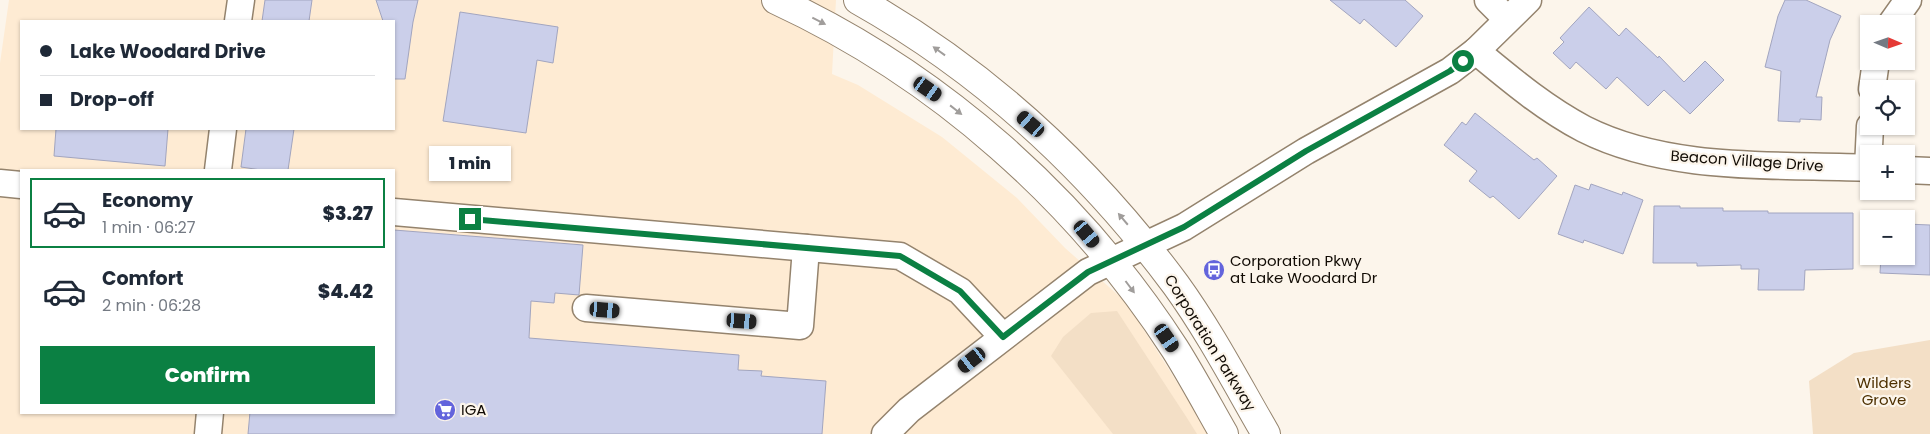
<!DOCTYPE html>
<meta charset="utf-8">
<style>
:root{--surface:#fff;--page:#f6f6f7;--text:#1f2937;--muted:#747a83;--line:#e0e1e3;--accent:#0b8043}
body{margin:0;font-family:Poppins,sans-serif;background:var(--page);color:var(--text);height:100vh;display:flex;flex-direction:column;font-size:19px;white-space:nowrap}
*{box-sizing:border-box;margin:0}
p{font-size:16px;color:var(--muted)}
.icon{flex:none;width:28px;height:28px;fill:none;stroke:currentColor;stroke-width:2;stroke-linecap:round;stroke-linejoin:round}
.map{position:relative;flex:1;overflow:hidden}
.drawer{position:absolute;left:20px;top:169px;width:375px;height:245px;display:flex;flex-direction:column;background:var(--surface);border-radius:0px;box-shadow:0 1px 4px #0004}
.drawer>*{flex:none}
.top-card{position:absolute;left:20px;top:20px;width:375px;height:110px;border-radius:0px;box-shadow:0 1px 4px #0004;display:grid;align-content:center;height:110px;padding:0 20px;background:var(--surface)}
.needle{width:32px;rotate:92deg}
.controls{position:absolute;left:1860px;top:15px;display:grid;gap:10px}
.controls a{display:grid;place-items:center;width:55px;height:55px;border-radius:0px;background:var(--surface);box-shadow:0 1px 4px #0004;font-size:25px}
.end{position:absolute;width:22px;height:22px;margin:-11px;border:6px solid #0b8043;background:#fff;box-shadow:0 0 0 2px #fff}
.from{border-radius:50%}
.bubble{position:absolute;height:35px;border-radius:0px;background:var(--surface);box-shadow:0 1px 4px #0004;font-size:16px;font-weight:800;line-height:35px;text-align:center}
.car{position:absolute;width:15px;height:30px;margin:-15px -8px;border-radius:6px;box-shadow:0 0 4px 1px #0007;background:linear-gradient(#222 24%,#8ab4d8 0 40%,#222 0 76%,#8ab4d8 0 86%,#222 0)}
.top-card b{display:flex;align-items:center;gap:18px;height:48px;font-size:19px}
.top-card b+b{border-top:1px solid var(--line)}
.top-card i{width:12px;height:12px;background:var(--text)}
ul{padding:9px 0 0;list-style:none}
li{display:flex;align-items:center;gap:15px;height:70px;margin:0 10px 8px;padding:0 10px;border:2px solid transparent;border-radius:0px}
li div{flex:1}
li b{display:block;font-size:19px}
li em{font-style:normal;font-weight:800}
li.selected{border-color:var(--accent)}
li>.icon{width:45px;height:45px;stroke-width:1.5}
.primary-button{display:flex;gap:10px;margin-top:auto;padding:10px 20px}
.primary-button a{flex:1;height:58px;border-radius:0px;background:var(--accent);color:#fff;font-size:20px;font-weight:800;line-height:58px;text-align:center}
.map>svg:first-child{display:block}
.built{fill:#feebd3;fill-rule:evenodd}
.green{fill:#f3dfc6}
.building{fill:#cbcfea;stroke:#a2a5bf}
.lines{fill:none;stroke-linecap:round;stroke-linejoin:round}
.minor-casing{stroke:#94836d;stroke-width:29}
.major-casing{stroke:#94836d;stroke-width:30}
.minor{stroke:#fff;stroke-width:26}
.major{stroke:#fff;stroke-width:28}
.oneway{fill:#a09d9b}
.route{stroke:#0b8043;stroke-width:6}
.labels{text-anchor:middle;stroke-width:4.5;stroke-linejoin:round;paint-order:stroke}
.street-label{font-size:15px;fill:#110b04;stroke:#fcf5eb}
.poi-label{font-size:15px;fill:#110b04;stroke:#fcf5eb;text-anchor:start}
.park-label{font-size:15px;fill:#4d3000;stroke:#fcf5eb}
</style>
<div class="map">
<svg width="1930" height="434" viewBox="0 0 1930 434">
<rect width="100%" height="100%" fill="#fcf5eb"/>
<path class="built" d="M9,0H836L832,74L858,85L942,137L1017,198L1065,248L1126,302L1210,434H0V63ZM21,21H394V129H21ZM21,170H394V412H21Z"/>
<g class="green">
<polygon points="1117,311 1187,418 1197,434 1113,434 1051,356 1063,337 1091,313"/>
<polygon points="1930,340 1930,434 1813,434 1809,381 1854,353"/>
</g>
<g class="building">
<polygon points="265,0 312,0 309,21 262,21"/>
<polygon points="376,0 418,0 413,22 405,79 394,79 394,21 383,21"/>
<polygon points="1330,0 1405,0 1423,16 1396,47 1364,19 1360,24"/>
<polygon points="1785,0 1806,0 1841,16 1830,40 1816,97 1822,97 1821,120 1800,119 1800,122 1778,121 1781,71 1765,67 1778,16"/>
<polygon points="1589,7 1619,36 1626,28 1658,58 1659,56 1684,82 1705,61 1724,80 1690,114 1664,90 1648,106 1617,77 1606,89 1576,62 1570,69 1553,53 1564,42 1560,38"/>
<polygon points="460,12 558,27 553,63 537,60 526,133 443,121"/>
<polygon points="1475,113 1534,160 1537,158 1557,176 1519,219 1493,196 1490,198 1469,181 1477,171 1444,145 1462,122 1466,125"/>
<polygon points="56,129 168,129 165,166 54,156"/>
<polygon points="246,129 294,129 288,170 261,170 241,167"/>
<polygon points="1591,184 1622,195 1623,192 1643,200 1623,254 1584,240 1583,243 1558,234 1575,185 1589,190"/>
<polygon points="1654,206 1680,206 1680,208 1723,208 1723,211 1768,211 1768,213 1853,213 1853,269 1805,270 1804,290 1758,290 1759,269 1741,269 1741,265 1697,266 1697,263 1653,263"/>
<polygon points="1906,224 1930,225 1930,275 1880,273 1881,256 1906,256"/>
<polygon points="394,230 583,245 579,295 555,293 554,303 531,301 529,338 739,355 738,370 762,371 761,376 826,381 822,434 248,434 250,412 394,412"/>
</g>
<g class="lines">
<g class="minor-casing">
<g id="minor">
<polyline points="1488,0 1507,19"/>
<polyline points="238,21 241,0"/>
<polyline points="1891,24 1908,0"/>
<path d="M1476,51C1510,79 1544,108 1584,129C1669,172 1776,164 1869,168"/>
<polyline points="1872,89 1876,61"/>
<polyline points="1868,168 1870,126"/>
<polyline points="218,170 223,129"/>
<polyline points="1906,170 1930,171"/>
<polyline points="0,183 21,185"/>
<polyline points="394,212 900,256 960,291 1003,337"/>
<polyline points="586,308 800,326 806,248"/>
<polyline points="208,434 210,412"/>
<polyline points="885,434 909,410 1088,272 1184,227 1306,151 1450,71 1476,51 1528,0"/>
</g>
</g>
<g class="major-casing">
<g id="major">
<path d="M776,0C938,75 1078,199 1175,349C1192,376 1208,406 1224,434"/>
<path d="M858,0C984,71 1090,169 1176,285C1210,332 1237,384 1266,434"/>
</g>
</g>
<use href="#minor" class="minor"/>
<use href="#major" class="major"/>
</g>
<defs><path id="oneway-solid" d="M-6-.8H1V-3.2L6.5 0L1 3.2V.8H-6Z" transform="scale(1.25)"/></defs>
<g class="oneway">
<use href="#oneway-solid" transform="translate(819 21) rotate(27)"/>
<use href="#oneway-solid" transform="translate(939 51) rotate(-144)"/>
<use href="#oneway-solid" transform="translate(956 110) rotate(38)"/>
<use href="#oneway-solid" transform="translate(1123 219) rotate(-130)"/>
<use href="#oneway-solid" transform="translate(1130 287) rotate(53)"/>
</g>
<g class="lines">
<polyline class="route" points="470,219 900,256 960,291 1003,337 1088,272 1184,227 1306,151 1450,71 1463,61"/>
</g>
<defs>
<g id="bus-disc" transform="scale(1.125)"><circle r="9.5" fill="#6364dc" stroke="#fcf5eb"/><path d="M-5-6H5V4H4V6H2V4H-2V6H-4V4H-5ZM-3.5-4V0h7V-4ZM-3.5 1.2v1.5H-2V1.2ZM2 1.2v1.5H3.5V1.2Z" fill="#fff"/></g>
<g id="supermarket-disc" transform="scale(1.125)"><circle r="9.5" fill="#6364dc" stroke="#fcf5eb"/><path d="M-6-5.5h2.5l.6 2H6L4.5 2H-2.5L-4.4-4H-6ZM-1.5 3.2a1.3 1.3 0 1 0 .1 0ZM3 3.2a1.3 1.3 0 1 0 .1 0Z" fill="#fff"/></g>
</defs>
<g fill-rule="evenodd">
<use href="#bus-disc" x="1214" y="270"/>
<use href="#supermarket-disc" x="445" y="410"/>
</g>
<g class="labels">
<g class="street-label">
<text transform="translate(1747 161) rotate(4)" y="5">Beacon Village Drive</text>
<text transform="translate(1210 343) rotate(58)" y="5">Corporation Parkway</text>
</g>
<g class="poi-label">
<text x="1230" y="266">Corporation Pkwy<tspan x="1230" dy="17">at Lake Woodard Dr</tspan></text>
<text x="461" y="415">IGA</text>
</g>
<g class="park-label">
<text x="1884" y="388">Wilders<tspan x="1884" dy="17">Grove</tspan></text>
</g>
</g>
</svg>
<div class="controls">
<a><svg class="needle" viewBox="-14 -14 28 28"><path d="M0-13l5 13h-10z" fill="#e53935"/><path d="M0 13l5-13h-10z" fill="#747a83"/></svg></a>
<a><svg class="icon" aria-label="locate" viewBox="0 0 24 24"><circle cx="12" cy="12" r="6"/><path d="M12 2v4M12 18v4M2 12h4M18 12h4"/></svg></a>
<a>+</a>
<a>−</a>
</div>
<i class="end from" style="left:1463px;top:61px"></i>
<i class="end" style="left:470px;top:219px"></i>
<div class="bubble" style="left:429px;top:146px;width:82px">1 min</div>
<i class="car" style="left:928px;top:89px;rotate:125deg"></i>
<i class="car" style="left:1031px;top:124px;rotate:311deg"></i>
<i class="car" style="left:1087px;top:234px;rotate:140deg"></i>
<i class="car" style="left:605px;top:310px;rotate:95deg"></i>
<i class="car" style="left:742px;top:321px;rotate:94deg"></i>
<i class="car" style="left:1167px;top:338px;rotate:145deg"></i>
<i class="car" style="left:972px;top:360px;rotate:232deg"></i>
<div class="top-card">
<b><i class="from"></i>Lake Woodard Drive</b>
<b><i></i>Drop-off</b>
</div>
<section class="drawer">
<ul>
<li class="selected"><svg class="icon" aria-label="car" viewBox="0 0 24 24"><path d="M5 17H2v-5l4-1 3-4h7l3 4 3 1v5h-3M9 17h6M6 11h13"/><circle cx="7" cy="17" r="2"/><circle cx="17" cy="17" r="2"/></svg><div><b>Economy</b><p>1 min · 06:27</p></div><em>$3.27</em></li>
<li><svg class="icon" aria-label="car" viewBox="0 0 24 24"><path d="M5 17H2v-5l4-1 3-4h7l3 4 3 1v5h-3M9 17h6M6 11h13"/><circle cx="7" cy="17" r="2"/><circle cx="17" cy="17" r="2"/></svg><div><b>Comfort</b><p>2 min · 06:28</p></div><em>$4.42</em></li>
</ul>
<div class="primary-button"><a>Confirm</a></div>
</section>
</div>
